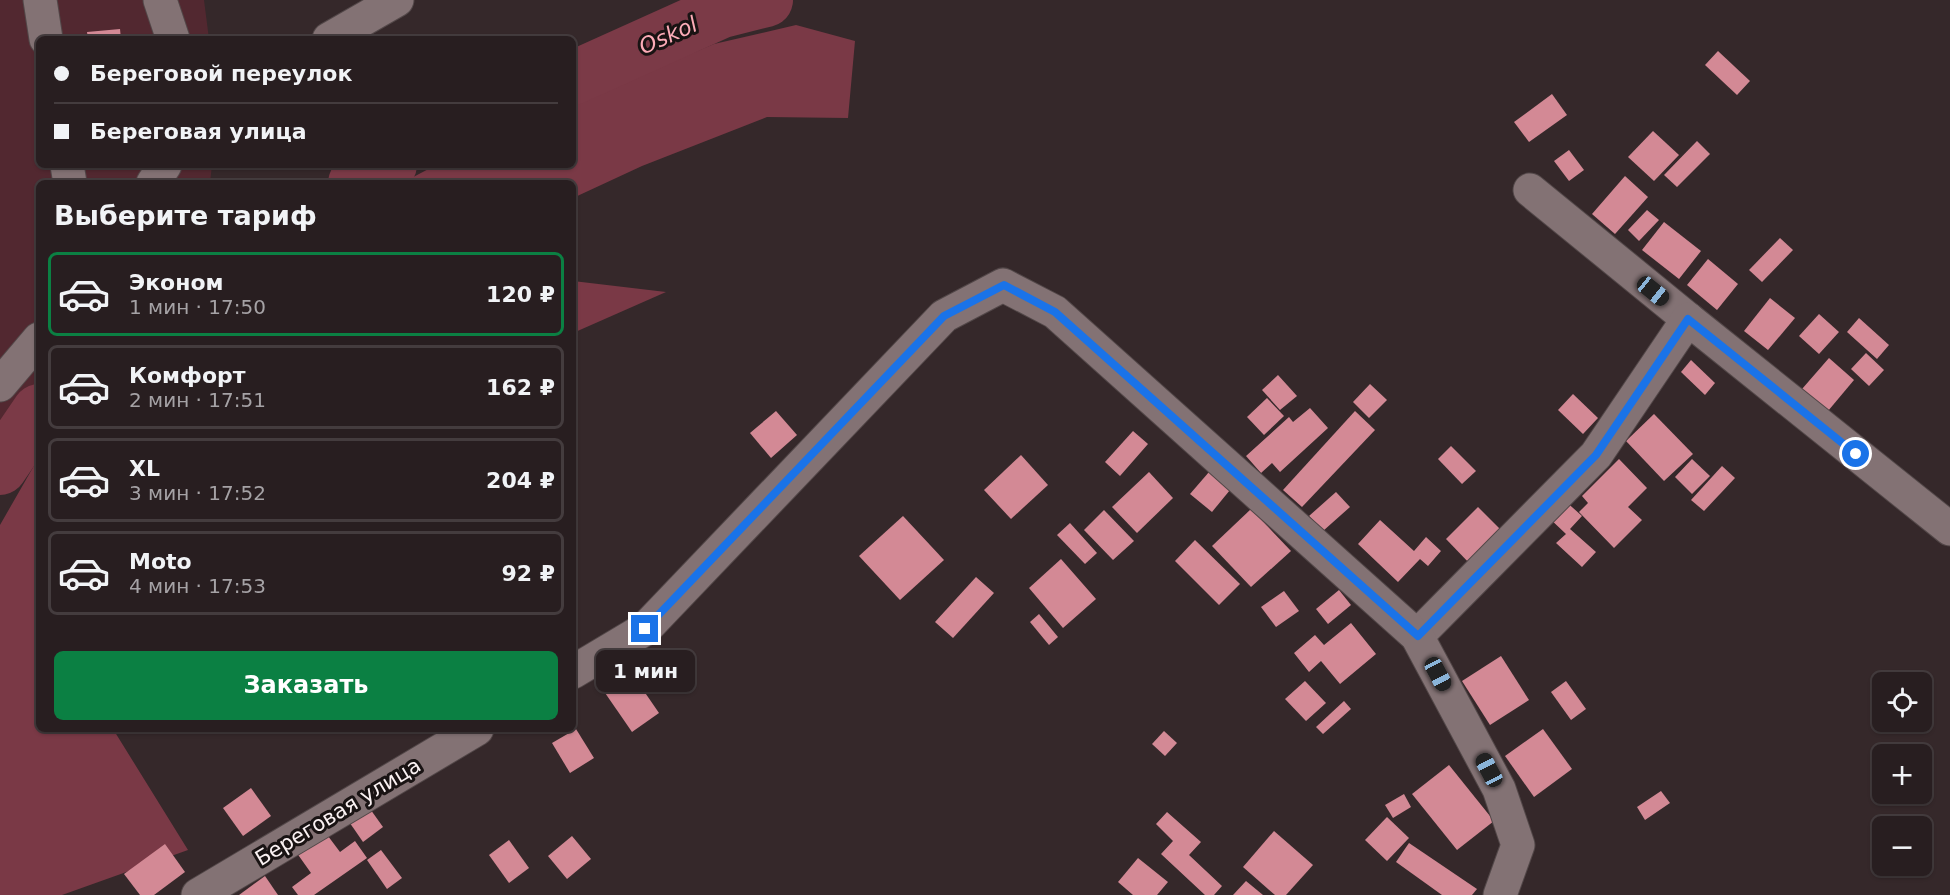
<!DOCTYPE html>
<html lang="ru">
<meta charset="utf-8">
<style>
:root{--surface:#281e20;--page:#342b2d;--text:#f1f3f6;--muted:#a5a2a5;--line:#443c3e;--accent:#0b8043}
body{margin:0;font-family:"DejaVu Sans",sans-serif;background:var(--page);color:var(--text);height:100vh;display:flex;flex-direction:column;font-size:22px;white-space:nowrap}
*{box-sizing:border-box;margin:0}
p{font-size:20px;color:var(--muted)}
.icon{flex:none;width:33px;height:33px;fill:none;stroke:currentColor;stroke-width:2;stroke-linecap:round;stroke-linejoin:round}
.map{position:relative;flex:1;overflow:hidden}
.details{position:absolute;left:36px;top:180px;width:540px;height:552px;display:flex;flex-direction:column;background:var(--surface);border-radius:9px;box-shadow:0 2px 4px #0004,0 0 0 2px var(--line)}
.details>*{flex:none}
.banner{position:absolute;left:36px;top:36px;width:540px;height:132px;border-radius:9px;box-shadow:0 2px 4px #0004,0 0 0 2px var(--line);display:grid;align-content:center;height:132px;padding:0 18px;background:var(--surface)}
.fabs{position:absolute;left:1872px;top:672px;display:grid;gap:12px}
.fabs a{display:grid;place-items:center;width:60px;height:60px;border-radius:9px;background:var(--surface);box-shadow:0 2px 4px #0004,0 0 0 2px var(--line);font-size:30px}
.end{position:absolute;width:27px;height:27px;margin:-14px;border:8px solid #1a73e8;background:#fff;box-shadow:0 0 0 3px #fff}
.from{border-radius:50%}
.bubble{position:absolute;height:42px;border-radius:9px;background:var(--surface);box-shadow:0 2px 4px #0004,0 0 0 2px var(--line);font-size:20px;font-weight:800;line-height:42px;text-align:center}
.car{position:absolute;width:18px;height:36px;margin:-18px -9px;border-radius:8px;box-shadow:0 0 4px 2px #0007;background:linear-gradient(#222 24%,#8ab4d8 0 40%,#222 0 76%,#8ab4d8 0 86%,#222 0)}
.banner b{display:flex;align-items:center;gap:21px;height:57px;font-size:22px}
.banner b+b{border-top:2px solid var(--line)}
.banner i{width:15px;height:15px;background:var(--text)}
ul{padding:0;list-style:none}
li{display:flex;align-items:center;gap:18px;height:84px;margin:0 12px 9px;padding:0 6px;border:3px solid var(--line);border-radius:9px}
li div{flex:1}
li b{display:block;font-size:22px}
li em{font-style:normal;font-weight:800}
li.active{border-color:var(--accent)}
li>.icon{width:54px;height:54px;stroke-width:1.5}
h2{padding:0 18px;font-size:27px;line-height:72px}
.primary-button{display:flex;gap:12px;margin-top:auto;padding:12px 18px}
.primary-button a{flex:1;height:69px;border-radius:9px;background:var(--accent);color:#fff;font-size:24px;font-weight:800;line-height:69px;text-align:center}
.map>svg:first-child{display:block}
.green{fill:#522830}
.forest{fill:#7a3946}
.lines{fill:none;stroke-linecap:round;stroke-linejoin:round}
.river{stroke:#7b3a47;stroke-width:54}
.building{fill:#d38995}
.minor-casing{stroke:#524748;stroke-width:35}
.minor{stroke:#837274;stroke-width:33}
.route{stroke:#1a73e8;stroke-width:8}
.labels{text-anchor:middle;stroke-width:6;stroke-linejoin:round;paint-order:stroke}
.street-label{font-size:21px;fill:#faf1f2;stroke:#191313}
.water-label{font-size:22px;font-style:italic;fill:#fdacb8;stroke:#191313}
</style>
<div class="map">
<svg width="1950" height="895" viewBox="0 0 1950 895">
<rect width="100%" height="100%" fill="#35282a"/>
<polygon class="green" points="0,0 204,0 209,39 39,39 39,165 212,165 210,183 39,183 39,396 0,448"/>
<g class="forest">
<polygon points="796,25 855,41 848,118 767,117 642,166 573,198 573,183 402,183 436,165 573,165 573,103 714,44"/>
<polygon points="573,281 666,292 573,333"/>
<polygon points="39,457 39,729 113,729 188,850 62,895 0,895 0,525"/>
</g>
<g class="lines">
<g class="river">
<polyline points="573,78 722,11 766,0"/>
<polyline points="355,183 390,165"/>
<polyline points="0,468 39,411"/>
</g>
</g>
<g class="building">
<polygon points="120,29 121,39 88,39 87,32"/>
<polygon points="1718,51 1750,81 1737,95 1705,65"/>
<polygon points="1552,94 1567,115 1529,142 1514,122"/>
<polygon points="1653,131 1679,155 1654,181 1628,157"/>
<polygon points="1697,141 1710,154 1677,187 1664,175"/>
<polygon points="1569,150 1584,170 1569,181 1554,161"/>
<polygon points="1625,176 1648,197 1615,234 1592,214"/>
<polygon points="1647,210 1659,220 1639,241 1628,230"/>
<polygon points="1664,222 1701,251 1679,279 1642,250"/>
<polygon points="1780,238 1793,250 1762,282 1749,270"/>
<polygon points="1708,259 1738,284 1717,310 1687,285"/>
<polygon points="1770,298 1795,318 1768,350 1744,331"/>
<polygon points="1819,314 1839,332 1819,354 1799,336"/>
<polygon points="1859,318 1889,345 1877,359 1847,332"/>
<polygon points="1866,353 1884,370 1869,386 1851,369"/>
<polygon points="1829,358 1854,380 1828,411 1802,389"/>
<polygon points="1691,360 1715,383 1705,395 1681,372"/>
<polygon points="1278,375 1297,396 1280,410 1262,390"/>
<polygon points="1370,384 1387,400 1369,418 1353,402"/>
<polygon points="1573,394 1598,418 1583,434 1558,410"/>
<polygon points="1267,398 1284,416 1264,435 1247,417"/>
<polygon points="1310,408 1328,428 1280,472 1272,463 1261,473 1246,456 1289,417 1293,422"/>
<polygon points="776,411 797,435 771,458 750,433"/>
<polygon points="1355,411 1375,430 1302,507 1283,490"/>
<polygon points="1654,414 1693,454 1664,481 1626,441"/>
<polygon points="1133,431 1148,444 1120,476 1105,462"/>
<polygon points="1451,446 1476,471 1462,484 1438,459"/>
<polygon points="1021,455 1048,485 1011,519 984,490"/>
<polygon points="1619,459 1647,488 1628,507 1642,520 1614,548 1579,512 1588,503 1582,496"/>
<polygon points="1692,459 1710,476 1692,494 1675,477"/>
<polygon points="1722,466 1735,478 1704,511 1691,500"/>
<polygon points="1149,472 1173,498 1137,533 1112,507"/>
<polygon points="1209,472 1230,490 1212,512 1190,494"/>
<polygon points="1336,492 1350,507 1323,531 1309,516"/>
<polygon points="1563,499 1582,516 1570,529 1596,552 1582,567 1556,543 1566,534 1547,516"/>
<polygon points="1478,507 1505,534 1472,566 1446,539"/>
<polygon points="1251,509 1291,551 1251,587 1212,546"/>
<polygon points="1104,510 1134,541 1113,560 1084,530"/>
<polygon points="903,516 944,560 900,600 859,556"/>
<polygon points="1380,520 1414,551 1426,537 1441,551 1428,566 1420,559 1398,582 1358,544"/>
<polygon points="1070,523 1097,553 1085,564 1057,535"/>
<polygon points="1195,540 1240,584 1219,605 1175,561"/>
<polygon points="1061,559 1096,599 1063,628 1029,588"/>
<polygon points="976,577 994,593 953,638 935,622"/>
<polygon points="1339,590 1351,605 1328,624 1316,609"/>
<polygon points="1284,591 1299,611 1276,627 1261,607"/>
<polygon points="1039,614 1058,637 1049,645 1030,622"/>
<polygon points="1351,623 1376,654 1340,684 1321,661 1309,672 1294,653 1315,635 1324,645"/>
<polygon points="1501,656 1529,700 1490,725 1462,681"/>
<polygon points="628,668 659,713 632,732 601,687"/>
<polygon points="1305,681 1326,703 1306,721 1285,699"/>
<polygon points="1566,681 1586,709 1571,720 1551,692"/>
<polygon points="1344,701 1351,709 1323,734 1316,727"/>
<polygon points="576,729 594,758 570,773 552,743"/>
<polygon points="1543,729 1572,769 1534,797 1505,756"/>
<polygon points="1164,731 1177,743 1165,756 1152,744"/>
<polygon points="1449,765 1494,821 1457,850 1412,794"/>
<polygon points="251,788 271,816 243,836 223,808"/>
<polygon points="1661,791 1670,803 1645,820 1637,807"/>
<polygon points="1404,794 1411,807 1393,818 1385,805"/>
<polygon points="363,799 383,827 363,842 343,813"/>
<polygon points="1167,812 1201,842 1189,855 1222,886 1214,895 1205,895 1161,854 1173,841 1156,824"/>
<polygon points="1387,817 1409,838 1387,861 1365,840"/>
<polygon points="322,828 340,852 355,841 367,858 314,895 298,895 292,887 311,873 294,849"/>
<polygon points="1274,831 1313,865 1286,895 1275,895 1243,867"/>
<polygon points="572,836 591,859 567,879 548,856"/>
<polygon points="509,840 529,868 509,883 489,855"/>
<polygon points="1409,843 1477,889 1472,895 1442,895 1396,862"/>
<polygon points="165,844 185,872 154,895 140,895 124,874"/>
<polygon points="381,850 402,878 387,889 367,860"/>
<polygon points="1138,858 1168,882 1157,895 1133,895 1118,882"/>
<polygon points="265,876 278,895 239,895"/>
<polygon points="1246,881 1263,895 1233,895"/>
</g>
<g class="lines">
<g class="minor-casing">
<g id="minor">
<polyline points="40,0 46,39"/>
<polyline points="160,0 173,39"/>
<polyline points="329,39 397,0"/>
<polyline points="67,165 70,183"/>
<polyline points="153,183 165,165"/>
<polyline points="1530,190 1688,319"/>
<polyline points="0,385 39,339"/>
<polyline points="1417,636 1596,455 1688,319 1950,529"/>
<polyline points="573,672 645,629 944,316 1003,285 1055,312 1417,636 1499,789 1518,845 1500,895"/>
<polyline points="198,895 477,729"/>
</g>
</g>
<use href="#minor" class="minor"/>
</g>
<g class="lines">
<polyline class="route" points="645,629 944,316 1004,285 1055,312 1418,636 1596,455 1688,319 1856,454"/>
</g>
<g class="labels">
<g class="street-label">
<text transform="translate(338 812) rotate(-31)" y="7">Береговая улица</text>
</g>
<g class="water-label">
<text transform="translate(668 35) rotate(-24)" y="8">Oskol</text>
</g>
</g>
</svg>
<div class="fabs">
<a><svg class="icon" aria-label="locate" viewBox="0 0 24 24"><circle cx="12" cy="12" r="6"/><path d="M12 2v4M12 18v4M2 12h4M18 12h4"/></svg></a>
<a>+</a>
<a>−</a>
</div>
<i class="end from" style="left:1856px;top:454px"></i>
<i class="end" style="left:645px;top:629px"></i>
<div class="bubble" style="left:596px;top:650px;width:99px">1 мин</div>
<i class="car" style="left:1653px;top:291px;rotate:129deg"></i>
<i class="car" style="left:1438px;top:674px;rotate:152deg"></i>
<i class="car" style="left:1489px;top:770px;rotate:332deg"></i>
<div class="banner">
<b><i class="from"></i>Береговой переулок</b>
<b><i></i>Береговая улица</b>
</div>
<section class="details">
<h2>Выберите тариф</h2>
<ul>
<li class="active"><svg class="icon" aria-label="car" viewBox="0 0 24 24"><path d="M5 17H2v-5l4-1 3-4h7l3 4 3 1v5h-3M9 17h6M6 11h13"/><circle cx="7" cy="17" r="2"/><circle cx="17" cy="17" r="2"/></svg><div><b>Эконом</b><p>1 мин · 17:50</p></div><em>120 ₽</em></li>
<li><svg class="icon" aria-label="car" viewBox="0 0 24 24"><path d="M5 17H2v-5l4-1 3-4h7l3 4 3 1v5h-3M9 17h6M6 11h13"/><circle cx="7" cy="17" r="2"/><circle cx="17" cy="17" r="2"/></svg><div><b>Комфорт</b><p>2 мин · 17:51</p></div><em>162 ₽</em></li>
<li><svg class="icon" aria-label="car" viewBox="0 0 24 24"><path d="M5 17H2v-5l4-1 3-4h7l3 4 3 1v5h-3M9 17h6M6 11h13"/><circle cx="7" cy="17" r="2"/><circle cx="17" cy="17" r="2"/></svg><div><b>XL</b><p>3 мин · 17:52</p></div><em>204 ₽</em></li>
<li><svg class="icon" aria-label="car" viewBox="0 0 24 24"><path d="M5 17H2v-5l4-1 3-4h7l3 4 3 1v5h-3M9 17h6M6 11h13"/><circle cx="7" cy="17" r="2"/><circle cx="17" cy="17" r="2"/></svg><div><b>Moto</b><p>4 мин · 17:53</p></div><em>92 ₽</em></li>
</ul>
<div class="primary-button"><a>Заказать</a></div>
</section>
</div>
